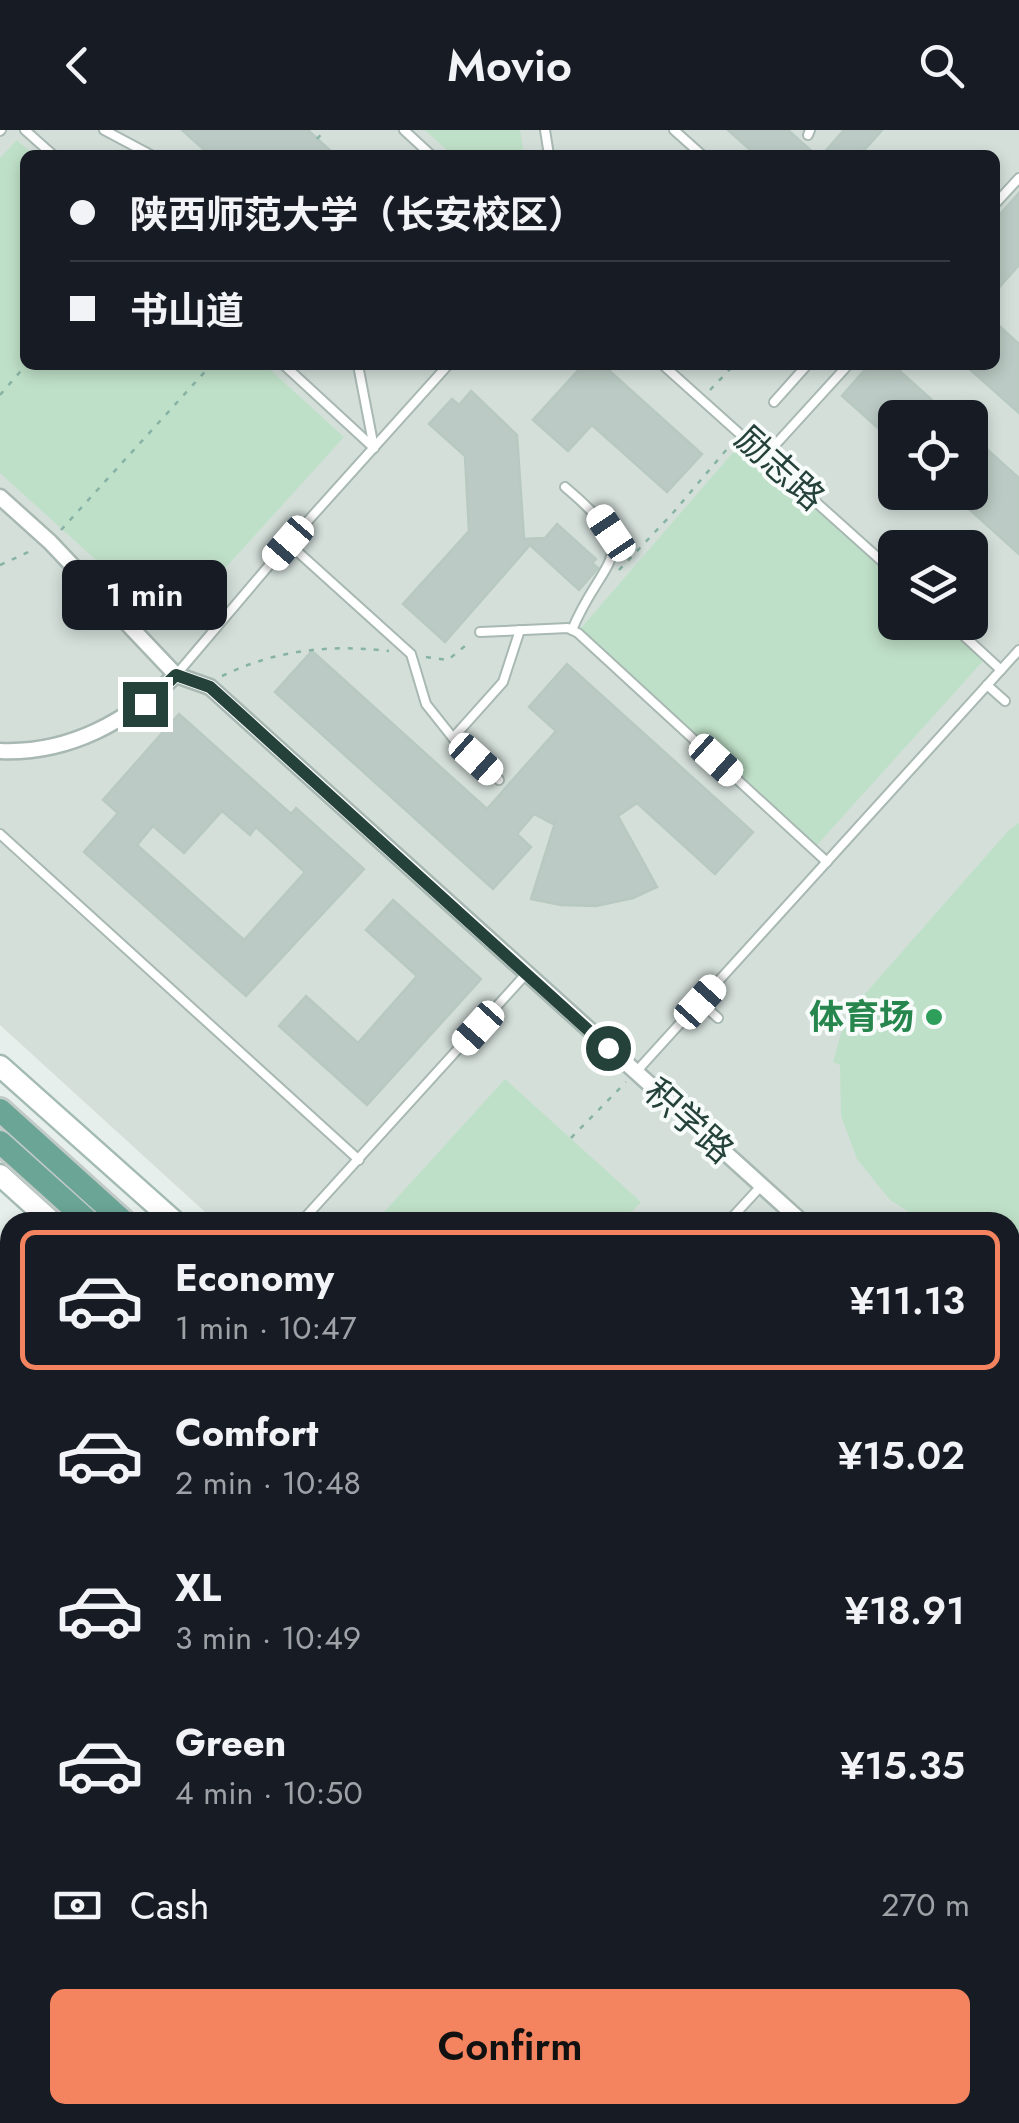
<!DOCTYPE html>
<meta charset="utf-8">
<style>
:root{--surface:#171b24;--page:#242831;--text:#f1f3f6;--muted:#9ea1a6;--line:#363941;--accent:#f4845f}
body{margin:0;font-family:Jost,"Noto Sans SC",sans-serif;background:var(--page);color:var(--text);height:100vh;display:flex;flex-direction:column;font-size:38px;white-space:nowrap}
*{box-sizing:border-box;margin:0}
p{font-size:32px;color:var(--muted)}
.icon{flex:none;width:55px;height:55px;fill:none;stroke:currentColor;stroke-width:2;stroke-linecap:round;stroke-linejoin:round}
.map{position:relative;flex:1;overflow:hidden}
.details{position:absolute;left:0px;top:1082px;width:1020px;height:912px;display:flex;flex-direction:column;background:var(--surface);border-radius:30px 30px 0 0;box-shadow:0 5px 15px #0003}
.details>*{flex:none}
.banner{position:absolute;left:20px;top:20px;width:980px;height:220px;border-radius:15px;box-shadow:0 5px 15px #0003;display:grid;align-content:center;height:220px;padding:0 50px;background:var(--surface)}
.fabs{position:absolute;left:878px;top:270px;display:grid;gap:20px}
.fabs a{display:grid;place-items:center;width:110px;height:110px;border-radius:15px;background:var(--surface);box-shadow:0 5px 15px #0003;font-size:50px}
.end{position:absolute;width:45px;height:45px;margin:-22px;border:12px solid #24423a;background:#fff;box-shadow:0 0 0 5px #fff}
.from{border-radius:50%}
.bubble{position:absolute;height:70px;border-radius:15px;background:var(--surface);box-shadow:0 5px 15px #0003;font-size:32px;font-weight:600;line-height:70px;text-align:center}
.car{position:absolute;width:30px;height:60px;margin:-30px -15px;border-radius:12px;box-shadow:0 0 8px 2px #0007;background:linear-gradient(#fff 24%,#345 0 40%,#fff 0 76%,#345 0 86%,#fff 0)}
.banner b{display:flex;align-items:center;gap:35px;height:95px;font-size:38px}
.banner b+b{border-top:2px solid var(--line)}
.banner i{width:25px;height:25px;background:var(--text)}
ul{padding:18px 0 0;list-style:none}
li{display:flex;align-items:center;gap:30px;height:140px;margin:0 20px 15px;padding:0 30px;border:5px solid transparent;border-radius:15px}
li div{flex:1}
li b{display:block;font-size:38px}
li em{font-style:normal;font-weight:600}
li.active{border-color:var(--accent)}
li>.icon{width:90px;height:90px;stroke-width:1.5}
.pay{display:flex;align-items:center;gap:25px;height:110px;padding:0 50px;font-size:38px}
.pay p{margin-inline-start:auto}
.action{display:flex;gap:20px;margin-top:auto;padding:20px 50px}
.action a{flex:1;height:115px;border-radius:15px;background:var(--accent);color:#111;font-size:40px;font-weight:600;line-height:115px;text-align:center}
header{display:flex;justify-content:space-between;align-items:center;height:130px;padding:0 50px;background:var(--surface);font-size:45px;font-weight:600}
.map>svg:first-child{display:block}
.built{fill:#d4dfda;fill-rule:evenodd}
.green{fill:#bfe0c8}
.building{fill:#bbcac4;stroke:#b8c9c2;stroke-width:2.5;fill-rule:evenodd}
.lines{fill:none;stroke-linecap:round;stroke-linejoin:round}
.lane-casing{stroke:#a8b8b2;stroke-width:12}
.street-casing{stroke:#a8b8b2;stroke-width:19}
.secondary-casing{stroke:#a4bbb3;stroke-width:25}
.primary-casing{stroke:#c2cac8;stroke-width:28}
.path{stroke:#86b3a5;stroke-width:2.5;stroke-dasharray:5 8;stroke-linecap:butt}
.lane{stroke:#fff;stroke-width:8}
.street{stroke:#fff;stroke-width:14}
.secondary{stroke:#fff;stroke-width:20}
.primary{stroke:#6aa596;stroke-width:22}
.route{stroke:#24423a;stroke-width:12}
.leisure-dot{fill:#2e9e5b;stroke:#f7fbf9;stroke-width:4}
.labels{text-anchor:middle;stroke-width:8;stroke-linejoin:round;paint-order:stroke}
.street-label{font-size:35px;fill:#24423a;stroke:#f7fbf9}
.leisure-label{font-size:35px;font-weight:bold;fill:#27864d;stroke:#f7fbf9;text-anchor:end}
</style>
<header><svg class="icon" aria-label="back" viewBox="0 0 24 24"><path d="M15 5l-7 7 7 7"/></svg>Movio<svg class="icon" aria-label="search" viewBox="0 0 24 24"><circle cx="10" cy="10" r="6"/><path d="M15 15l6 6"/></svg></header>
<div class="map">
<svg width="1019" height="1993" viewBox="0 0 1019 1993">
<rect width="100%" height="100%" fill="#e6efeb"/>
<path class="built" d="M0,0H1019V1823L1010,1815V1092H216L0,895ZM25,25H995V235H25ZM895,288H970V362H895ZM895,418H970V492H895Z"/>
<g class="green">
<polygon points="425,0 520,0 524,25 452,25"/>
<polygon points="17,10 34,25 25,25 25,235 265,235 344,307 171,498 0,343 0,28"/>
<polygon points="742,312 895,450 895,492 943,493 984,530 817,715 581,498"/>
<polygon points="1019,693 1019,1105 1010,1106 1010,1092 925,1092 890,1070 857,1029 841,986 840,935 833,932 842,900 857,873 1008,701"/>
<polygon points="505,949 641,1072 622,1092 375,1092"/>
</g>
<g class="building">
<polygon points="182,0 308,0 335,25 210,25"/>
<polygon points="728,0 788,0 816,25 756,25"/>
<polygon points="844,0 882,0 860,25 822,25"/>
<polygon points="1019,63 1019,135 995,162 995,90"/>
<polygon points="995,192 1019,214 1019,283 965,235 995,235"/>
<polygon points="583,235 603,235 702,324 667,362 592,295 568,321 533,290"/>
<polygon points="869,235 893,235 952,288 895,288 895,313 842,266"/>
<polygon points="471,261 517,305 524,409 545,408 557,394 596,429 592,433 598,438 579,460 530,415 445,512 403,474 469,401 465,326 429,294 452,269 459,275"/>
<polygon points="970,304 1019,348 1019,424 950,362 970,362"/>
<polygon points="312,521 487,679 556,601 529,577 567,534 753,702 715,744 637,673 618,686 657,757 633,768 596,776 561,775 531,769 556,690 553,694 534,684 517,704 531,717 493,759 275,562"/>
<path d="M179,584L291,684L296,678L364,739L246,866L84,722L118,683L103,670ZM222,681L250,705L256,697L305,742L244,810L137,715L153,696L184,723Z"/>
<polygon points="393,770 481,849 367,975 279,896 306,866 358,913 417,846 366,800"/>
</g>
<g class="lines">
<g class="lane-casing">
<g id="lane">
<polyline points="25,0 53,25"/>
<polyline points="104,0 151,25"/>
<polyline points="404,0 431,25"/>
<polyline points="545,0 549,25"/>
<polyline points="674,0 702,25"/>
<polyline points="0,1 1,0"/>
<polyline points="808,5 810,0"/>
<polyline points="995,74 1019,48"/>
<polyline points="284,235 374,318"/>
<polyline points="358,235 374,318"/>
<polyline points="663,235 895,443"/>
<polyline points="774,272 807,235"/>
<polyline points="766,325 848,235"/>
<path d="M565,357C648,427 603,424 572,500"/>
<polyline points="288,413 411,524 426,574 453,608 499,650"/>
<polyline points="949,492 1001,540"/>
<polyline points="480,502 568,498 578,503 827,732"/>
<polyline points="176,545 288,413 448,235"/>
<polyline points="987,555 1005,571"/>
<polyline points="453,608 503,552 520,500"/>
<polyline points="0,704 359,1030"/>
<polyline points="700,872 718,888"/>
<polyline points="635,943 1019,520"/>
<polyline points="301,1092 526,844"/>
<polyline points="728,1092 761,1056"/>
<polyline points="1010,1579 1019,1569"/>
</g>
</g>
<g class="street-casing">
<g id="street">
<polyline points="0,367 50,412 176,545 210,557 802,1092"/>
<path d="M0,621C70,624 127,591 176,545"/>
<polyline points="1010,1286 1019,1294"/>
<polyline points="0,1292 10,1301"/>
<polyline points="0,1383 10,1392"/>
<polyline points="0,1487 10,1495"/>
<polyline points="0,1587 10,1595"/>
<polyline points="0,1639 10,1627"/>
<polyline points="0,1690 10,1699"/>
</g>
</g>
<g class="secondary-casing">
<g id="secondary">
<polyline points="0,936 175,1092"/>
<polyline points="0,1045 52,1092"/>
<polyline points="1010,1845 1019,1852"/>
<polyline points="1010,1958 1019,1966"/>
</g>
</g>
<g class="primary-casing">
<g id="primary">
<polyline points="0,980 124,1092"/>
<polyline points="0,1012 89,1092"/>
<polyline points="1010,1894 1019,1902"/>
<polyline points="1010,1926 1019,1934"/>
</g>
</g>
<g class="path">
<polyline points="317,9 325,0"/>
<polyline points="710,260 734,235"/>
<polyline points="0,265 26,235"/>
<polyline points="61,400 211,235"/>
<polyline points="0,435 35,419"/>
<polyline points="619,440 672,384 733,312"/>
<polyline points="426,527 448,530 471,511"/>
<path d="M222,546C276,520 329,514 389,521"/>
<polyline points="571,1008 626,952"/>
</g>
<use href="#lane" class="lane"/>
<use href="#street" class="street"/>
<use href="#secondary" class="secondary"/>
<use href="#primary" class="primary"/>
</g>
<g class="lines">
<polyline class="route" points="145,574 176,545 210,557 608,918"/>
</g>
<circle class="leisure-dot" cx="934" cy="887" r="10"/>
<g class="labels">
<g class="street-label">
<text transform="translate(780 338) rotate(42)" y="12">励志路</text>
<text transform="translate(689 991) rotate(42)" y="12">积学路</text>
</g>
<g class="leisure-label">
<text x="914" y="899">体育场</text>
</g>
</g>
</svg>
<div class="fabs">
<a><svg class="icon" aria-label="locate" viewBox="0 0 24 24"><circle cx="12" cy="12" r="6"/><path d="M12 2v4M12 18v4M2 12h4M18 12h4"/></svg></a>
<a><svg class="icon" aria-label="layers" viewBox="0 0 24 24"><path d="M12 4l9 5-9 5-9-5zM3 14l9 5 9-5"/></svg></a>
</div>
<i class="end from" style="left:608px;top:918px"></i>
<i class="end" style="left:145px;top:574px"></i>
<div class="bubble" style="left:62px;top:430px;width:165px">1 min</div>
<i class="car" style="left:611px;top:403px;rotate:326deg"></i>
<i class="car" style="left:288px;top:413px;rotate:221deg"></i>
<i class="car" style="left:476px;top:629px;rotate:132deg"></i>
<i class="car" style="left:716px;top:630px;rotate:132deg"></i>
<i class="car" style="left:700px;top:872px;rotate:42deg"></i>
<i class="car" style="left:478px;top:898px;rotate:222deg"></i>
<div class="banner">
<b><i class="from"></i>陕西师范大学（长安校区）</b>
<b><i></i>书山道</b>
</div>
<section class="details">
<ul>
<li class="active"><svg class="icon" aria-label="car" viewBox="0 0 24 24"><path d="M5 17H2v-5l4-1 3-4h7l3 4 3 1v5h-3M9 17h6M6 11h13"/><circle cx="7" cy="17" r="2"/><circle cx="17" cy="17" r="2"/></svg><div><b>Economy</b><p>1 min · 10:47</p></div><em>¥11.13</em></li>
<li><svg class="icon" aria-label="car" viewBox="0 0 24 24"><path d="M5 17H2v-5l4-1 3-4h7l3 4 3 1v5h-3M9 17h6M6 11h13"/><circle cx="7" cy="17" r="2"/><circle cx="17" cy="17" r="2"/></svg><div><b>Comfort</b><p>2 min · 10:48</p></div><em>¥15.02</em></li>
<li><svg class="icon" aria-label="car" viewBox="0 0 24 24"><path d="M5 17H2v-5l4-1 3-4h7l3 4 3 1v5h-3M9 17h6M6 11h13"/><circle cx="7" cy="17" r="2"/><circle cx="17" cy="17" r="2"/></svg><div><b>XL</b><p>3 min · 10:49</p></div><em>¥18.91</em></li>
<li><svg class="icon" aria-label="car" viewBox="0 0 24 24"><path d="M5 17H2v-5l4-1 3-4h7l3 4 3 1v5h-3M9 17h6M6 11h13"/><circle cx="7" cy="17" r="2"/><circle cx="17" cy="17" r="2"/></svg><div><b>Green</b><p>4 min · 10:50</p></div><em>¥15.35</em></li>
</ul>
<div class="pay"><svg class="icon" aria-label="cash" viewBox="0 0 24 24"><path d="M3 7h18v10H3z"/><circle cx="12" cy="12" r="2"/></svg>Cash<p>270 m</p></div>
<div class="action"><a>Confirm</a></div>
</section>
</div>
